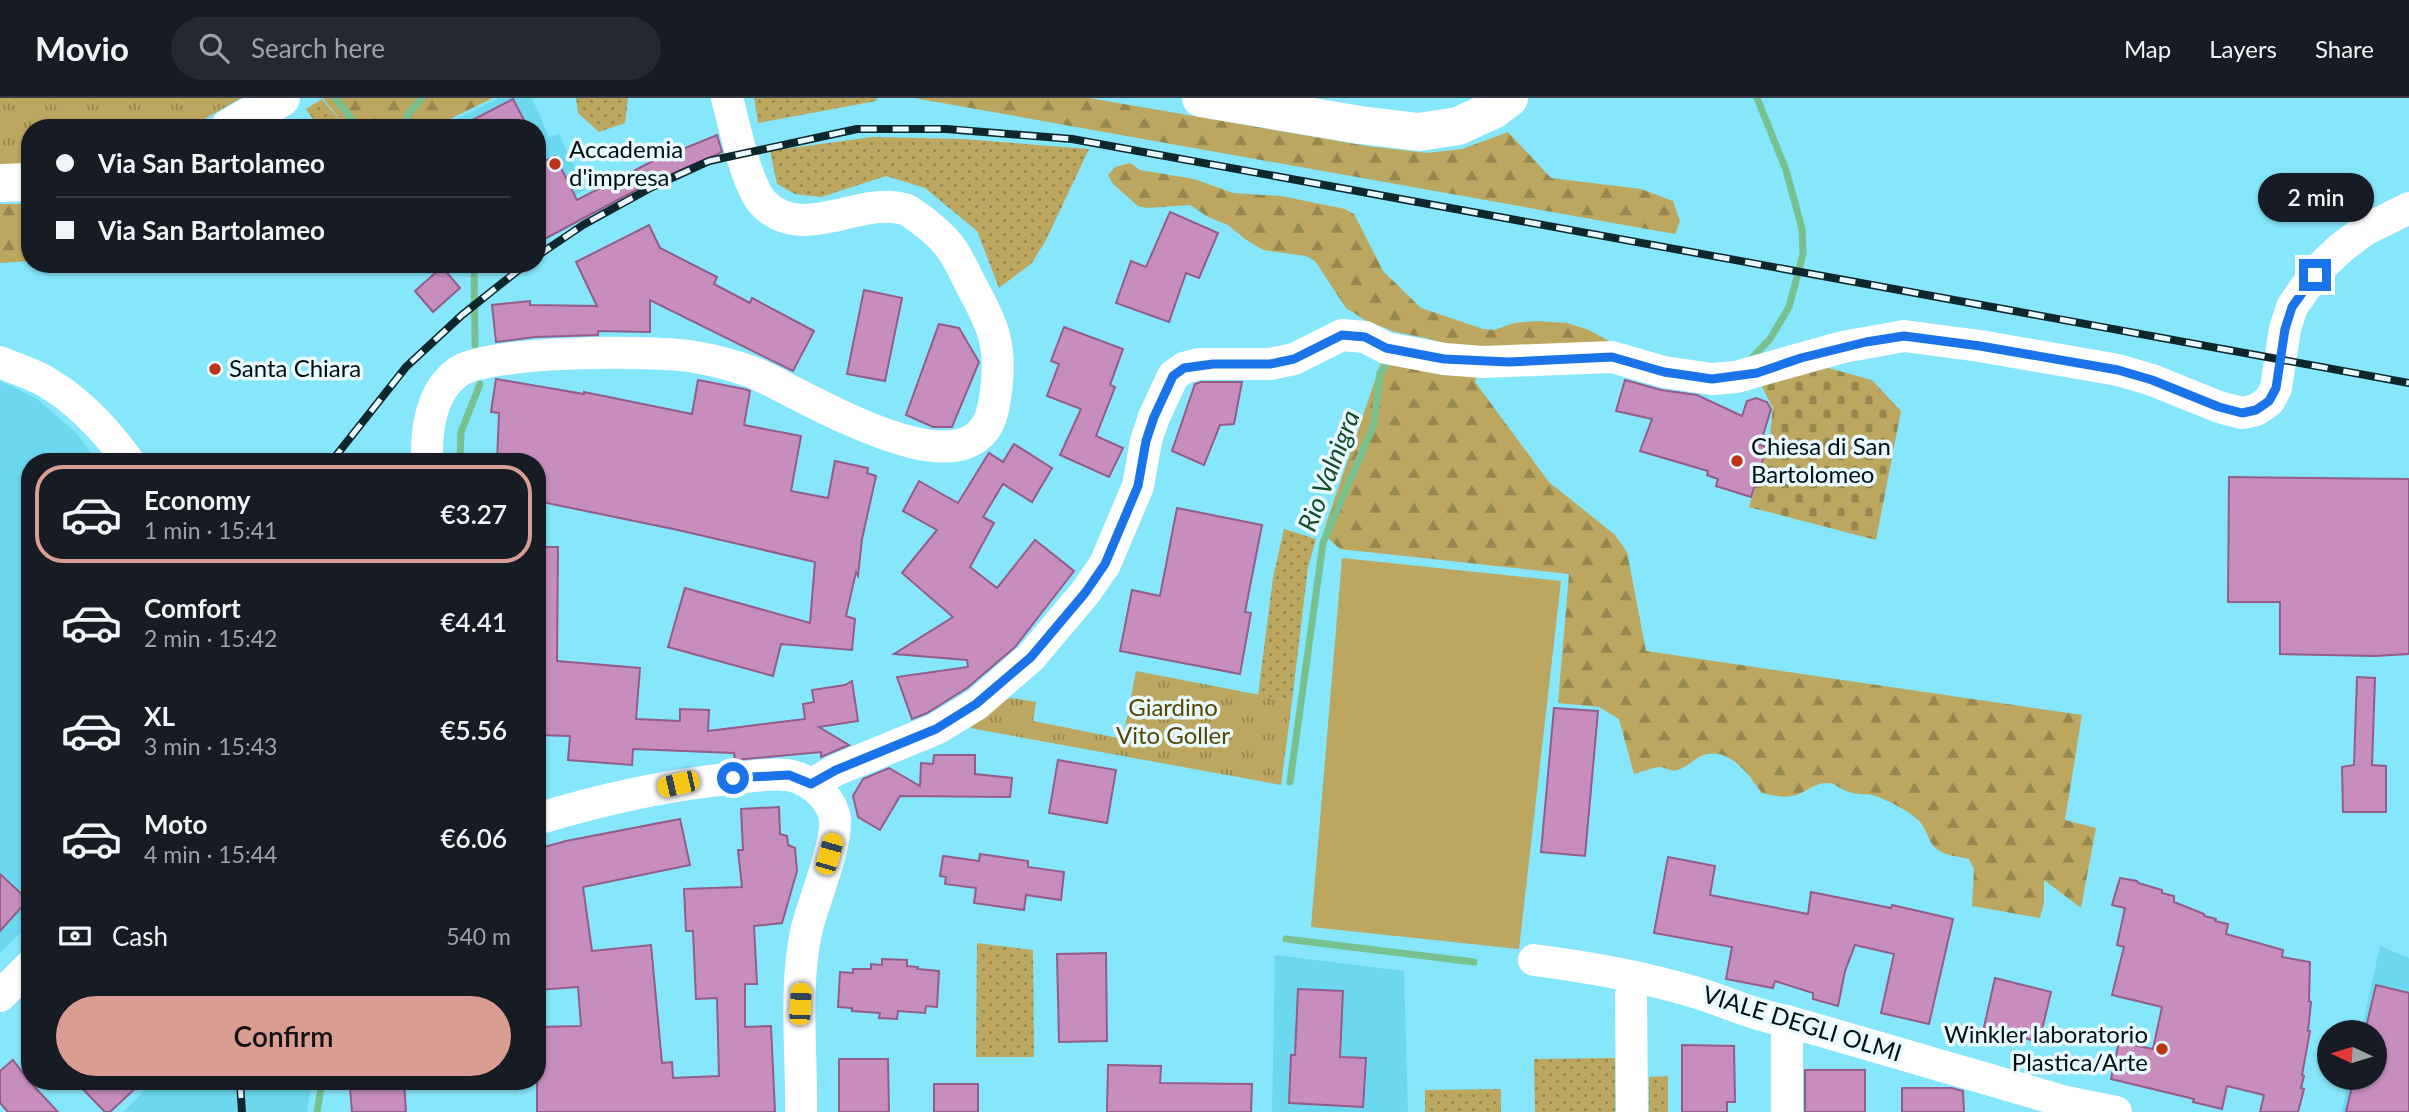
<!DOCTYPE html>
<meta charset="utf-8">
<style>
:root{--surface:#171b24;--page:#242831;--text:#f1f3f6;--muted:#9ea1a6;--line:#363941;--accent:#da9d91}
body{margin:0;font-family:Lato,sans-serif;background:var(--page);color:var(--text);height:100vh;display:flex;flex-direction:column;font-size:26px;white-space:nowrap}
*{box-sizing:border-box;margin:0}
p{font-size:23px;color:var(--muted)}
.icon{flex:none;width:38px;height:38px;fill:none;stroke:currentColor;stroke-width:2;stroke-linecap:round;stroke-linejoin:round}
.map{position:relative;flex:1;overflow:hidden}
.details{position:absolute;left:21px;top:355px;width:525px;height:637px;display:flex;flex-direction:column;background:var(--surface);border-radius:28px;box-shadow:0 2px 5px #0004}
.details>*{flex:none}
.hud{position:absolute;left:21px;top:21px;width:525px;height:154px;border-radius:28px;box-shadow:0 2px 5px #0004;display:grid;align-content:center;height:154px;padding:0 35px;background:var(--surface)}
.needle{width:46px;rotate:274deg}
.buttons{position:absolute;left:2317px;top:922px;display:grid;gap:14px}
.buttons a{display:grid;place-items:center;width:70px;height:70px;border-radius:50%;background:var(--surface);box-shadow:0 2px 5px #0004;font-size:35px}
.end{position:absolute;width:32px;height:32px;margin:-16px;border:9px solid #1a73e8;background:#fff;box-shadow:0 0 0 4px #fff}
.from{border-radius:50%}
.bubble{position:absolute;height:49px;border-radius:24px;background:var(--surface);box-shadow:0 2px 5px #0004;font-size:23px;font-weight:600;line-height:49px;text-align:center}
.car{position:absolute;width:21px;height:42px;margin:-21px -10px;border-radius:9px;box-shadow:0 0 5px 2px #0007;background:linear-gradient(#f5c518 24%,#345 0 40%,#f5c518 0 76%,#345 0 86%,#f5c518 0)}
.hud b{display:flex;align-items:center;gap:24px;height:66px;font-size:26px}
.hud b+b{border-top:2px solid var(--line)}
.hud i{width:18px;height:18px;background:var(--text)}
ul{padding:12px 0 0;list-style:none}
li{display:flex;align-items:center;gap:21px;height:98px;margin:0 14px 10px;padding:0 21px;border:4px solid transparent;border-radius:28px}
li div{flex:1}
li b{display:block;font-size:26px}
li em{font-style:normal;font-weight:600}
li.active{border-color:var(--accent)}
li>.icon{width:63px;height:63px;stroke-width:1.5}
.pay{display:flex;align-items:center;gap:18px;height:77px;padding:0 35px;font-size:26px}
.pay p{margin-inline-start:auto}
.action{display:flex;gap:14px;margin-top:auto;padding:14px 35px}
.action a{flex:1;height:80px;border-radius:42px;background:var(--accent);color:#111;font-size:28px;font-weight:600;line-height:80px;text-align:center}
header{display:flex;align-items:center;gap:42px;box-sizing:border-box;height:98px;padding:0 35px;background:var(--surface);border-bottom:2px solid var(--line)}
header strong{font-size:33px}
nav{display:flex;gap:38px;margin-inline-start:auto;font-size:24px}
.search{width:490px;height:63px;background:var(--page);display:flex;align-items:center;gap:18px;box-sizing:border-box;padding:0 24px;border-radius:38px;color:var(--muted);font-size:26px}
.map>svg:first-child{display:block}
.built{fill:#6cd8ef}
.grass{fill:url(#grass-dots)}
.forest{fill:url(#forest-firs)}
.cemetery{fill:url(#cemetery-stones)}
.park{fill:url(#park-tufts)}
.pitch{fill:#bca760}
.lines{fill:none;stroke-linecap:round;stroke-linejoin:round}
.stream{stroke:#78c18f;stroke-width:7}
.building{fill:#c78dbd;stroke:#935c8a;stroke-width:2}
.minor{stroke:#fff;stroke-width:32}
.major{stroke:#fff;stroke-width:38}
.rail-casing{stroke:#0e272c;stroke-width:8}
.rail{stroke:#e9fafe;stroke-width:5;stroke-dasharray:16;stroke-linecap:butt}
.route{stroke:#1a73e8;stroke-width:9}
.poi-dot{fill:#bd3316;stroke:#e9fafe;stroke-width:2.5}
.labels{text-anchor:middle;stroke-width:7;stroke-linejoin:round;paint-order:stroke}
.poi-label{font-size:24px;fill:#001014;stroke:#e9fafe;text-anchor:start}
.park-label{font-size:24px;fill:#564503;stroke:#e9fafe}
.street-label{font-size:24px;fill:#001014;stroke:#e9fafe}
.water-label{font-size:26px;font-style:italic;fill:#134a29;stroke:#e9fafe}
</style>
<header>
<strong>Movio</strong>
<div class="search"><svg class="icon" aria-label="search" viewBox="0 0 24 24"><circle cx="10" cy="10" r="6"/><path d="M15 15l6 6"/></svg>Search here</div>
<nav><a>Map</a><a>Layers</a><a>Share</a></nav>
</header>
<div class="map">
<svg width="2409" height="1014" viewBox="0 0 2409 1014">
<defs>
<pattern id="grass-dots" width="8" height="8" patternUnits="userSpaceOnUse" patternTransform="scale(1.75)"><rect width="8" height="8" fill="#bca760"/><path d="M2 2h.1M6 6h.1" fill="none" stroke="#96874e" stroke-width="1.8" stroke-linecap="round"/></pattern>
<pattern id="forest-firs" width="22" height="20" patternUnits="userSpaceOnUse" patternTransform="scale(1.75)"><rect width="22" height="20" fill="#bca760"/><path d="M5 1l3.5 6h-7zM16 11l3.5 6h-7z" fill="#96874e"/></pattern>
<pattern id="cemetery-stones" width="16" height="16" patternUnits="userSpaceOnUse" patternTransform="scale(1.75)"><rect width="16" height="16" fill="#bca760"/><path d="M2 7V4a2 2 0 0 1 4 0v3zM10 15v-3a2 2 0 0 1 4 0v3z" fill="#96874e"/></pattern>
<pattern id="park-tufts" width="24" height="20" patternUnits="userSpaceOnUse" patternTransform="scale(1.75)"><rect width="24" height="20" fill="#bca760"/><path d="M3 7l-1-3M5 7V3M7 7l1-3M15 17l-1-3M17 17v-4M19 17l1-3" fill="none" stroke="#96874e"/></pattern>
</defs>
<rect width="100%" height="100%" fill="#86e6fb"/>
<g class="built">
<polygon points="499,0 532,0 549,39 559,36 585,92 537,117 537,30 448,30 446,26"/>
<polygon points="0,283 36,300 77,336 98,364 30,364 30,826 0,855"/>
<polygon points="2380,848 2409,860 2409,1014 2341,1014 2350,980 2375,980 2375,934 2361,934"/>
<polygon points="1275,857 1404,873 1408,1014 1272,1014"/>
<polygon points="151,984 284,984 311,988 307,1014 123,1014 152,985"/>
</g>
<g class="grass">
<polygon points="576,0 628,0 625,25 599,34 578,15"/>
<polygon points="754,0 877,0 876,3 758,25"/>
<polygon points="322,1 346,30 319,30 306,11"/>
<polygon points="872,39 964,41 1089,51 1046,142 1032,165 999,190 977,133 925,90 886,78 821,99 795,96 777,86 770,53"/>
<polygon points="1284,431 1316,441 1308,469 1292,603 1258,597 1273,480"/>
<polygon points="977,845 1033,852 1034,959 976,959"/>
<polygon points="1615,960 1615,1014 1535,1014 1534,961"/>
<polygon points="1668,978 1668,1014 1649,1014 1649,979"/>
<polygon points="1501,991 1501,1014 1425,1014 1425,992"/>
</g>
<g class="forest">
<polygon points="323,0 493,0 442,25 444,30 346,30"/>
<polygon points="914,0 1089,0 1367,48 1427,55 1462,51 1508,34 1551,80 1641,91 1673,103 1680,123 1675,136"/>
<polygon points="1130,65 1140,72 1194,81 1233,95 1281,98 1345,111 1354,116 1383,173 1421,210 1483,231 1494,232 1514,225 1536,223 1567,225 1589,232 1609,243 1601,249 1456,249 1426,240 1395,234 1365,222 1346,210 1315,163 1306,158 1263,152 1245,141 1228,127 1208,119 1190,107 1147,110 1138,108 1113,86 1108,77 1115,69"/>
<polygon points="0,106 30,106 30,163 0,165"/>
<path d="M1384,256L1480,268L1475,284L1549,384L1615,437L1627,454L1646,553L2082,617L2065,722L2096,730L2081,810L2044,782V805L2040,820L1972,808L1974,771L1969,761C1958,758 1947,758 1938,752C1928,745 1928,734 1921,725C1913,715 1888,702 1875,698C1867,695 1857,697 1849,694C1842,692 1836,686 1829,685C1818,684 1809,691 1799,696C1787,701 1775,698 1762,695C1748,676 1729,647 1701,658C1693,662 1686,670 1677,672C1670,674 1668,670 1661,669C1653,669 1642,674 1634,676L1619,621L1599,609L1558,605L1569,476L1340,451L1323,435Z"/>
</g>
<polygon class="cemetery" points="1810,265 1872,282 1901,313 1876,442 1749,409 1769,346 1773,310 1760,285"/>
<g class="park">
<polygon points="0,0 241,0 189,30 30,30 30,71 0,72"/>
<polygon points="1136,573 1292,603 1281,687 970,630 1004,602 1011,600 1036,604 1033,623 1123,641"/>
</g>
<polygon class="pitch" points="1342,460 1561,483 1519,851 1311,829"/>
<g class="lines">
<g class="stream">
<polyline points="335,0 359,30"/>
<polyline points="403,30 409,15 422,0"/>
<polyline points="474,166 475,247"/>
<polyline points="1747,265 1770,241 1789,209 1803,156 1802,131 1786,72 1757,0"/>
<polyline points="460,364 461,334 480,286"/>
<polyline points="1290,684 1323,445 1374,326 1380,275 1388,264 1395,264"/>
<polyline points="1286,841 1474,864"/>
<polyline points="317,1014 322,984"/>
</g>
</g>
<g class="building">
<polygon points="513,1 528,30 457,30"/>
<polygon points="717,37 722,54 640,90 537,145 537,48 545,63 555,58 577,102 651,64"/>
<polygon points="1170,114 1218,135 1199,180 1186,175 1169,224 1116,205 1131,163 1146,169"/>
<polygon points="649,127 660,150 717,179 714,186 750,205 752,200 814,233 793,273 650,202 650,234 598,233 598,237 535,239 496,244 492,207 530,203 530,207 597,208 576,164"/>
<polygon points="442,169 460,190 433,214 415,193"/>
<polygon points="864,192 902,200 885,283 847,276"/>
<polygon points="939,226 959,230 979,264 952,329 933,329 906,317"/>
<polygon points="1064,229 1123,251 1110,287 1115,289 1096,338 1123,350 1109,379 1060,357 1081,311 1047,298 1059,266 1051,263"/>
<polygon points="496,281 584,296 584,294 692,316 698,282 744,291 750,293 744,327 801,338 791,393 828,400 835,363 868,370 867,375 876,378 862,441 858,478 856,474 846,518 855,521 852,552 781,546 773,578 668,549 685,490 810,525 815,464 678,432 537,403 537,364 497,364 499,315 491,314"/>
<polygon points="1625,282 1661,292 1697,297 1742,318 1747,303 1756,300 1767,304 1771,311 1760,347 1767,349 1751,399 1716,388 1718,381 1707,377 1708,373 1640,353 1652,321 1616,313"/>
<polygon points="1201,284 1242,284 1234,326 1220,327 1204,367 1172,353 1195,286"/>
<polygon points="1014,346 1052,370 1032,404 1003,386 983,419 994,425 970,469 997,490 1035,442 1074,473 1015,549 967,590 927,615 912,621 897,579 968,569 967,562 894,556 953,519 902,475 937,432 903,413 919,383 958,405 989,355 1003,364"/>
<polygon points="2229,379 2409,381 2409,556 2375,558 2280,556 2280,504 2228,504"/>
<polygon points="1177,410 1262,427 1245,514 1251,515 1240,576 1120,553 1132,492 1160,498"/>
<polygon points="537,449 558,449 557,563 640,570 636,621 680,623 680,611 709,612 708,633 805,621 803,606 814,604 812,592 845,587 852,583 858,623 819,629 849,647 821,659 821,654 735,662 734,655 633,651 632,667 568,662 570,638 537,637"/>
<polygon points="2357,579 2375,580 2372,667 2386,668 2386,714 2343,714 2342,669 2354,667"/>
<polygon points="1554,610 1598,613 1585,758 1541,754"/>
<polygon points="934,657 975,657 975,676 1012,680 1010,699 900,698 880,732 858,719 853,698 863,681 889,670 920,688 921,665 933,666"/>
<polygon points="1058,662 1116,672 1107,725 1049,715"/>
<polygon points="779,709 780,736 787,738 788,747 795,750 797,773 782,825 754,828 757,886 745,886 745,929 771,928 775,1014 537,1014 537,929 581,928 578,889 537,892 537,751 566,743 680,721 690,767 583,789 592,853 651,847 662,965 672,964 673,980 719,978 717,900 696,901 693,833 686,833 684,791 742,789 738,752 743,752 741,711"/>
<polygon points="980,756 1028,763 1028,769 1064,774 1061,802 1026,797 1024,812 974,805 976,790 945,786 946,779 940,778 943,758 979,763"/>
<polygon points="1668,759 1715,768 1710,797 1808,816 1811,794 1891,810 1892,807 1953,821 1929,926 1881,915 1894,856 1855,847 1845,873 1838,908 1813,901 1813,895 1775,883 1773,890 1726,881 1732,849 1654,835"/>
<polygon points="0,776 28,802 0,833"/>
<polygon points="2120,780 2137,783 2138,785 2162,792 2162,795 2174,798 2174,804 2204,816 2204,818 2216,821 2215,823 2228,826 2226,836 2283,852 2282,859 2310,864 2309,903 2311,904 2308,933 2310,933 2302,977 2304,978 2301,990 2304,991 2298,1014 2260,1014 2264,997 2227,988 2222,1011 2193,1004 2194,1001 2111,981 2119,944 2153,951 2162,909 2112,897 2124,849 2117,847 2125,810 2112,807"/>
<polygon points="1106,855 1107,943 1059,944 1057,856"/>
<polygon points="882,861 907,862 907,868 918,869 917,871 939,873 937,909 926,908 925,915 898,913 897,921 879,920 880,915 852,913 852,910 838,909 840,874 853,875 853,871 871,871 871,866 882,867"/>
<polygon points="1995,880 2051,894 2039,944 1984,929"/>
<polygon points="2376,887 2409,895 2409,1014 2346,1014 2354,980 2375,980 2375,934 2365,934"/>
<polygon points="1298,891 1343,893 1340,959 1366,960 1363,1009 1289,1005 1291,957 1295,957"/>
<polygon points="1682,947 1734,948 1735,1004 1727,1004 1727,1014 1682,1014"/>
<polygon points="839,961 888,961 889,1014 839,1014"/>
<polygon points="13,962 30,984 58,1014 8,1014 0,1005 0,973"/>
<polygon points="1108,967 1161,968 1160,985 1252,986 1251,1014 1107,1014"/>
<rect x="1805" y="972" width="60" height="42"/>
<polygon points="76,984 142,984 110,1014 105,1014"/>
<polygon points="358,984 404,984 406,1014 352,1014 350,990 359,989"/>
<rect x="934" y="986" width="44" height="28"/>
<polygon points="1902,990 1952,990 1963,993 1964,1014 1902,1014"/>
</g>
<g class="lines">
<g class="minor">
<path d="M0,264C13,270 28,274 41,281C76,300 106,332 129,364"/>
<path d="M427,364C426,332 430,294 458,274C488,252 655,252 695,259C713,262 735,268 752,274C800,293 978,410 994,306C998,284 1000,263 995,242C991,222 978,201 969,183C954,151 947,141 919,120C914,117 909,112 904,111C859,98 802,146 763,105C746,87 734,25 727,0"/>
<polyline points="812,686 836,672 936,631 977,606 1031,559 1085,495 1105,466 1138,388 1146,343 1154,319 1173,278 1184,270 1199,266 1270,266 1294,261 1342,237 1365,239 1386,250 1444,261 1483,264 1612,259 1664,274 1712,281 1736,279 1843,249 1904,238 1980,248 2118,272 2152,282 2219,309 2242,315 2256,312 2269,303 2276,290 2285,231 2292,209 2305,190 2325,165 2342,149 2365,132 2409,110"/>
<path d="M537,721C600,702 664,687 729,681C748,679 768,675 787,677C807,680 828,696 834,716C841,740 812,806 806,834C794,892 802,955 801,1014"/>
<path d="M1534,862C1588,869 1641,878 1694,894C1725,903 1755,918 1787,923L2066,1004L2116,1014"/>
<polyline points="1631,897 1632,1014"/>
<polyline points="0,898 30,868"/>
<polyline points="1787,1014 1787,923"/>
</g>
<g class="major">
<polyline points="1201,0 1360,27 1419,34 1458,28 1493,12 1509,0"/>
<polyline points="229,30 281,0"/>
<polyline points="0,85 30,84"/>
</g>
<g class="rail-casing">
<g id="rail">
<polyline points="537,158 583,127 652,89 709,63 857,31 946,31 1072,41 2409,285"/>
<polyline points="331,364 406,269 462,217 526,166"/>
<polyline points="240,984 242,1014"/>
</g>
</g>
<use href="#rail" class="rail"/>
</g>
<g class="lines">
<polyline class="route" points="733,680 789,677 811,686 836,672 936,631 976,606 1031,559 1085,495 1105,466 1138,388 1146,343 1154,319 1173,278 1184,270 1213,266 1270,266 1294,261 1342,237 1365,239 1386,250 1444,261 1509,264 1612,259 1664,274 1712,281 1757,275 1801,260 1866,244 1904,238 1980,248 2118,272 2152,282 2219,309 2242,315 2256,312 2269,303 2276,290 2285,231 2292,209 2315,177"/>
</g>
<g class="poi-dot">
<circle cx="555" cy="66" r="7"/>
<circle cx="215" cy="271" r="7"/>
<circle cx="1737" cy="363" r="7"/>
<circle cx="2162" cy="951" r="7"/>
</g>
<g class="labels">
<g class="poi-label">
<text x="569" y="60">Accademia<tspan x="569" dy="28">d'impresa</tspan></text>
<text x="229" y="279">Santa Chiara</text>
<text x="1751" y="357">Chiesa di San<tspan x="1751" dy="28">Bartolomeo</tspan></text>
<text x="2148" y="945" text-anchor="end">Winkler laboratorio<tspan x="2148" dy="28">Plastica/Arte</tspan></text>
</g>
<g class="park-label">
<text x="1173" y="618">Giardino<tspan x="1173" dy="28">Vito Goller</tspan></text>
</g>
<g class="street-label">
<text transform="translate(1802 926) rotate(17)" y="8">VIALE DEGLI OLMI</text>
</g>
<g class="water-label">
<text transform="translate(1329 373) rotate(-69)" y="9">Rio Valnigra</text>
</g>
</g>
</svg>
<div class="buttons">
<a><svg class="needle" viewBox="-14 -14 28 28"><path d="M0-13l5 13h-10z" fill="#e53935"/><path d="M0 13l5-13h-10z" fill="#9ea1a6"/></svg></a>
</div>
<i class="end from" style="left:733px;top:680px"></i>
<i class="end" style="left:2315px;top:177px"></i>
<div class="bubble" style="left:2258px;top:75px;width:116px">2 min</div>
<i class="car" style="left:678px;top:686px;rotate:257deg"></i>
<i class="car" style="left:829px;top:756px;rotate:16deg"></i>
<i class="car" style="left:800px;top:906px;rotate:3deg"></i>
<div class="hud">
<b><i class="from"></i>Via San Bartolameo</b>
<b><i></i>Via San Bartolameo</b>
</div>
<section class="details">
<ul>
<li class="active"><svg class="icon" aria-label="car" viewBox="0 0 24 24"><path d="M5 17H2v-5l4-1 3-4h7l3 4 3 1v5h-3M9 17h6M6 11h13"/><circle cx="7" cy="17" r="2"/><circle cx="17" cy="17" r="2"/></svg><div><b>Economy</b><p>1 min · 15:41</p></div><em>€3.27</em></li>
<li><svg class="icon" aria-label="car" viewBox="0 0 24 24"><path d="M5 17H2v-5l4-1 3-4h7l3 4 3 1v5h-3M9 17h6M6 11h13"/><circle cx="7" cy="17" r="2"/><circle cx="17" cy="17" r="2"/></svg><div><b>Comfort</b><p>2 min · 15:42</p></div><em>€4.41</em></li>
<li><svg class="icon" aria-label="car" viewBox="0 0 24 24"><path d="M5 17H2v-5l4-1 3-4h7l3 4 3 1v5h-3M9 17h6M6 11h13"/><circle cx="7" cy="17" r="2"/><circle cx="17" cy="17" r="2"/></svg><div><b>XL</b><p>3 min · 15:43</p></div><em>€5.56</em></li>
<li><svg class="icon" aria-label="car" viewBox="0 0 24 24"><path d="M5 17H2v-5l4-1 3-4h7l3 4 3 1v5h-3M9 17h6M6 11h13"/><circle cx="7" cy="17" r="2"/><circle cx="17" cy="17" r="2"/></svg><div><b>Moto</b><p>4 min · 15:44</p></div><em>€6.06</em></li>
</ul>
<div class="pay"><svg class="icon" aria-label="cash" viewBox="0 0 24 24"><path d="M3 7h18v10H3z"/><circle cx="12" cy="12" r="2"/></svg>Cash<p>540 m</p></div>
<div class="action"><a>Confirm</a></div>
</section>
</div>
